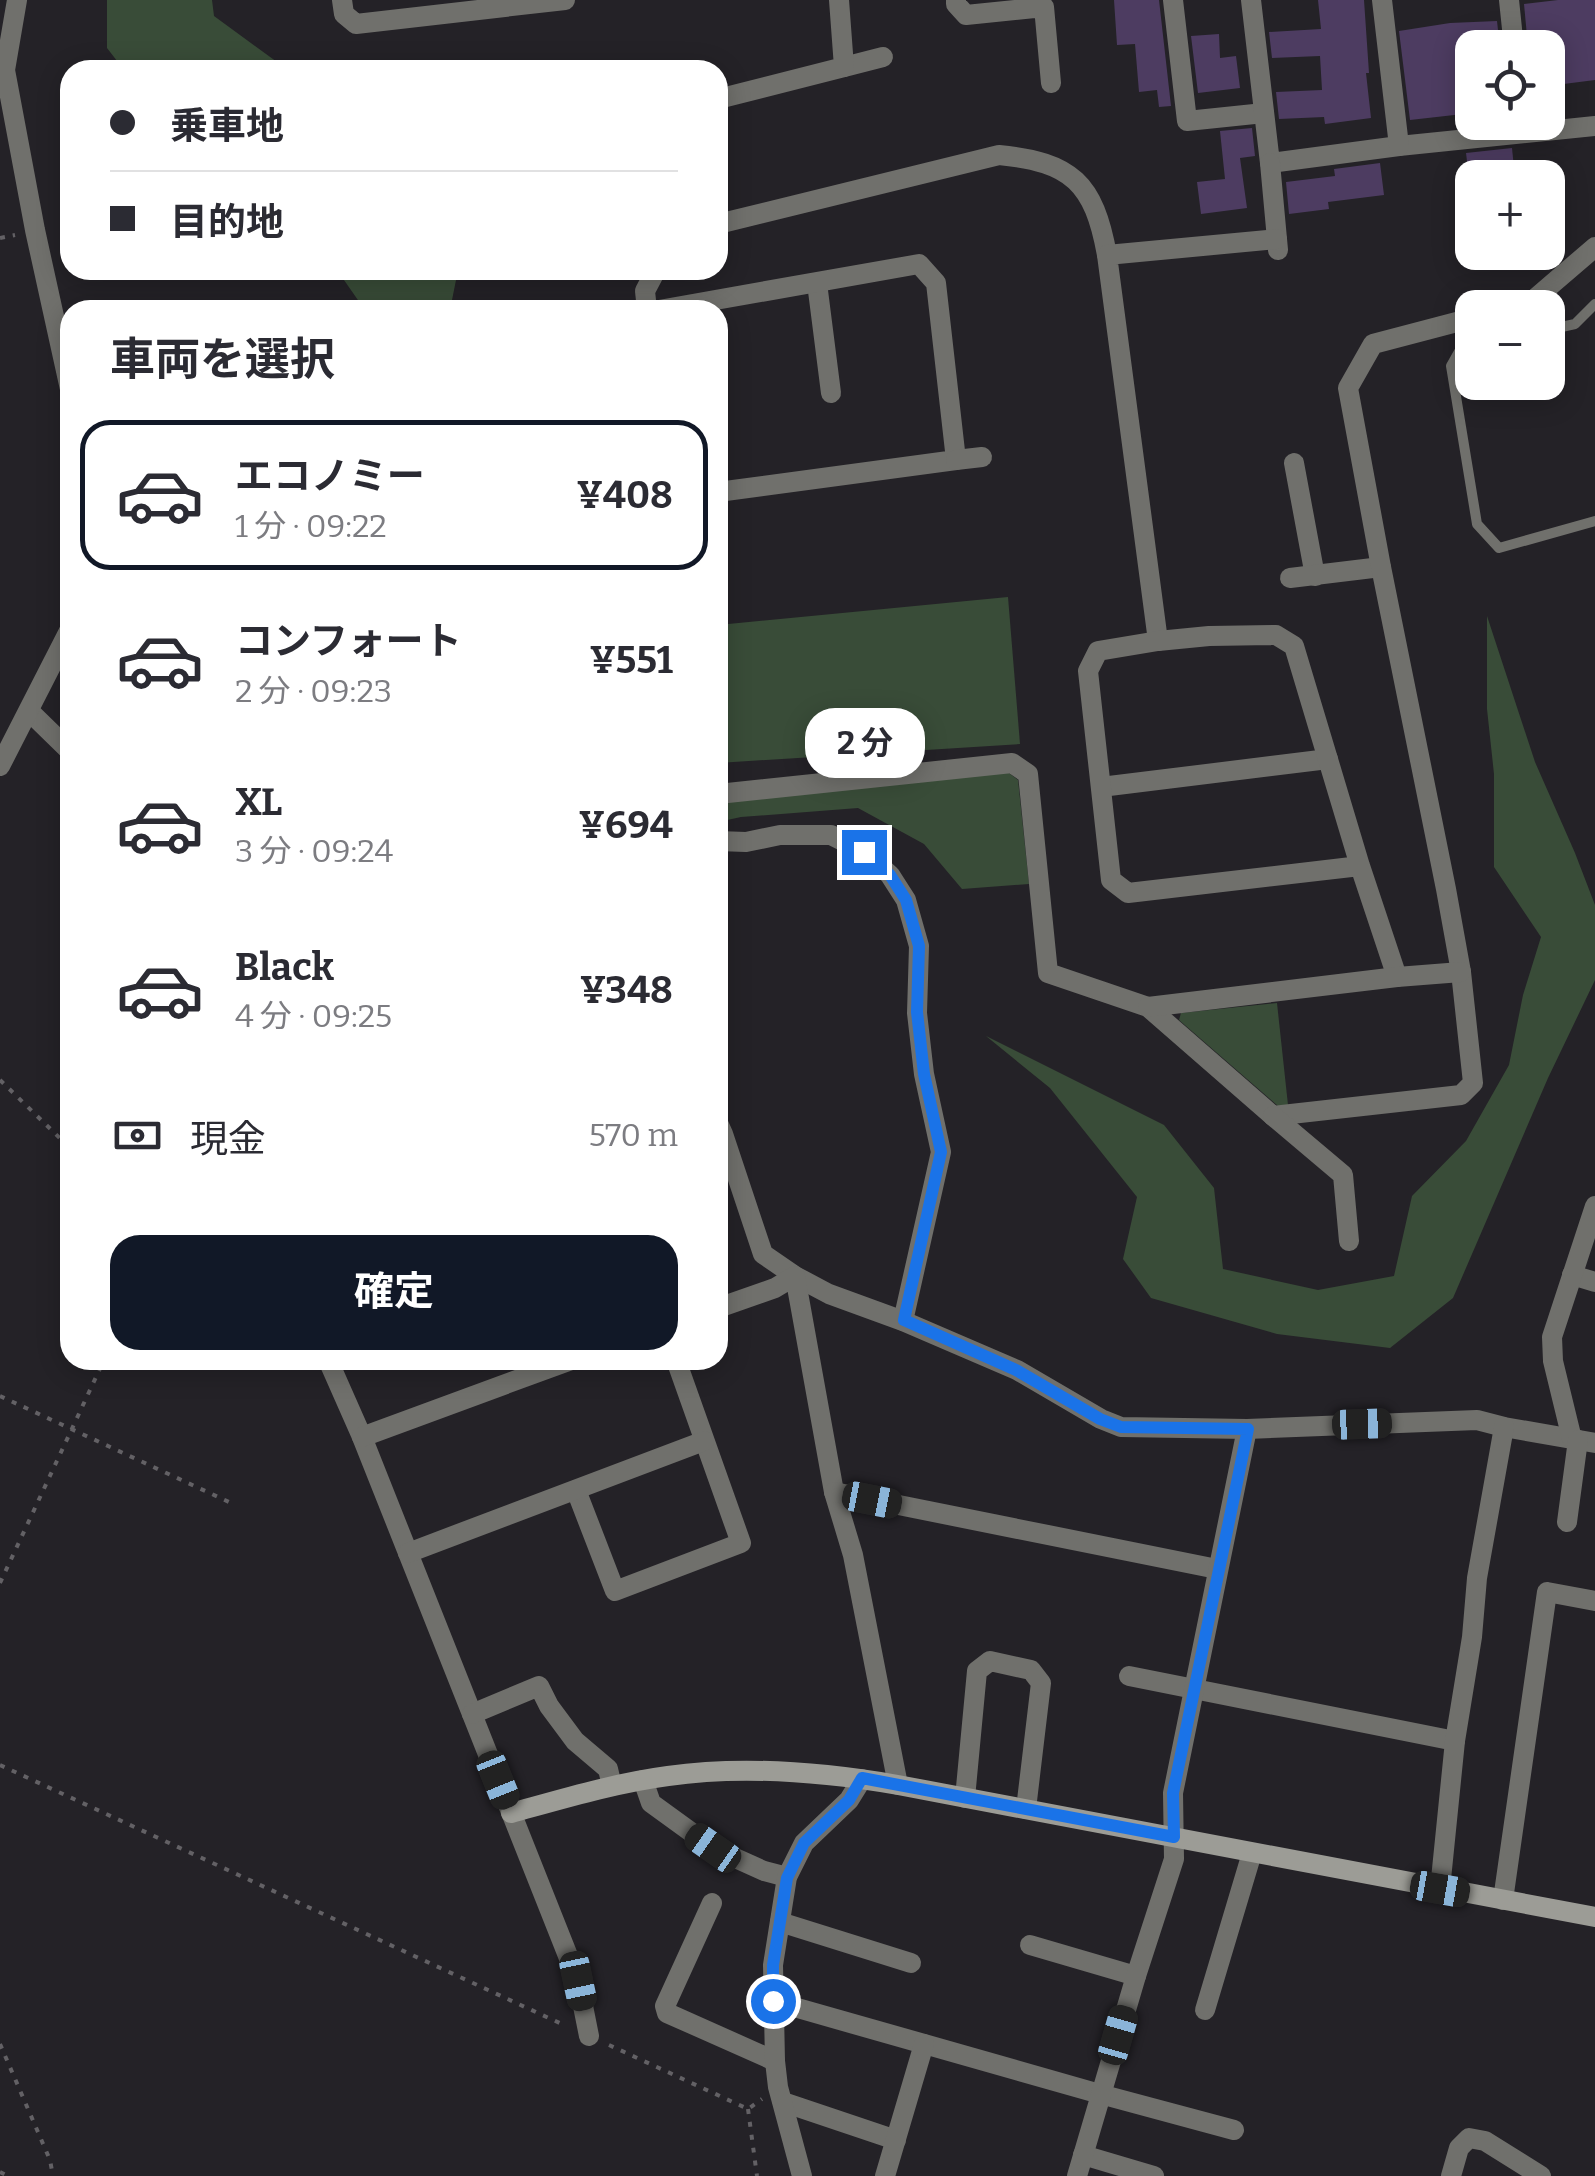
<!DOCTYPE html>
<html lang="ja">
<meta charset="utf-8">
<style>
:root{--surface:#fff;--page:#f2f2f3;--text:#2b2b33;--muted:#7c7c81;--line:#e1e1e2;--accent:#111827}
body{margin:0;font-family:Bitter,"Noto Sans JP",serif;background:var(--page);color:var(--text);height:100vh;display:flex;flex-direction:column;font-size:38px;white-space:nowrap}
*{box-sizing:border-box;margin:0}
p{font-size:32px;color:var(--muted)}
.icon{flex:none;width:55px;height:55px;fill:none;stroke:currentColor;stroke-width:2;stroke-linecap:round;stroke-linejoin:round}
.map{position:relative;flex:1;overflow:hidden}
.panel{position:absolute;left:60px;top:300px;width:668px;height:1070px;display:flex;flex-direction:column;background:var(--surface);border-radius:30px;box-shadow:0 5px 25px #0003}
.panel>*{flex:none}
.guide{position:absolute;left:60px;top:60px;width:668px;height:220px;border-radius:30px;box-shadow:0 5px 25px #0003;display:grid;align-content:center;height:220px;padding:0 50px;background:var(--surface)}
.tools{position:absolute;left:1455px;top:30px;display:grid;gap:20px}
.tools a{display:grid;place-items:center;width:110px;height:110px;border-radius:20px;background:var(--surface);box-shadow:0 5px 25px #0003;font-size:50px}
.end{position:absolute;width:45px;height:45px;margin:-22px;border:12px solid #1a73e8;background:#fff;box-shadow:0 0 0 5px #fff}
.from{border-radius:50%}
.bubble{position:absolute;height:70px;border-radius:30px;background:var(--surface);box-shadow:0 5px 25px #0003;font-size:32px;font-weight:700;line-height:70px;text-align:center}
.car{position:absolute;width:30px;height:60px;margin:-30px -15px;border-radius:12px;box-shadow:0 0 8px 2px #0007;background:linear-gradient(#222 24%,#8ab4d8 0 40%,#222 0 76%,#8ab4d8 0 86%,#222 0)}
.guide b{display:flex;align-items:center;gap:35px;height:95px;font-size:38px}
.guide b+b{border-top:2px solid var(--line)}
.guide i{width:25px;height:25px;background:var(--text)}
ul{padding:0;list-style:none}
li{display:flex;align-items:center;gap:30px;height:150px;margin:0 20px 15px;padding:0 30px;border:5px solid transparent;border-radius:30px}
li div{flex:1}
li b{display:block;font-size:38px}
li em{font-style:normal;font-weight:700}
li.active{border-color:var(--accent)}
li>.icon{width:90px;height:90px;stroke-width:1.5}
h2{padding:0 50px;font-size:45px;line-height:120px}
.pay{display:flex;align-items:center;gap:25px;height:110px;padding:0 50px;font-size:38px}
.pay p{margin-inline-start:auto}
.button{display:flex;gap:20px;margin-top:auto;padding:20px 50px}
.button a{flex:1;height:115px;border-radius:30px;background:var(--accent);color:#fff;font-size:40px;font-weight:700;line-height:115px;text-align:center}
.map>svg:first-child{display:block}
.green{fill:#394c38}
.building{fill:#4d3c61}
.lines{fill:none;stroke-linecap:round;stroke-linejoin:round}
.path{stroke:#636165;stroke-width:4;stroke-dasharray:5 8;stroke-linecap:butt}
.lane{stroke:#70706c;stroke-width:10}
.street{stroke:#70706c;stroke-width:20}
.secondary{stroke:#9c9c96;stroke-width:20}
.route{stroke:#1a73e8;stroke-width:12}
</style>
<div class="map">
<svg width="1595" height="2176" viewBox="0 0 1595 2176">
<rect width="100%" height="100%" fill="#242227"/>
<g class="green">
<polygon points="107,0 212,0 214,16 288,70 124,70 107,48"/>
<polygon points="337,270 458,270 450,310 357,310 360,303"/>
<polygon points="1008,597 1020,744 718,763 718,625"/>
<polygon points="1487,616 1535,762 1575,853 1595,905 1595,980 1548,1078 1453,1298 1390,1348 1277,1334 1151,1298 1123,1259 1137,1197 1050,1088 986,1036 1164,1125 1214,1188 1223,1269 1318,1290 1394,1276 1412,1196 1466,1141 1509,1065 1523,995 1541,937 1494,867 1494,774 1487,709"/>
<polygon points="1005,770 1018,780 1029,884 962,889 924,844 858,808 741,817 718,822 718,802"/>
<polygon points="1277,1003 1288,1105 1278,1106 1179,1020 1181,1013"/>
</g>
<g class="building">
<polygon points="1114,0 1159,0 1171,106 1159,107 1157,90 1139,92 1135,44 1117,45"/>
<polygon points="1318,0 1364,0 1369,73 1366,73 1371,118 1325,124 1324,117 1279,119 1276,92 1322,90 1320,56 1272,58 1269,32 1321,29"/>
<polygon points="1558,0 1595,0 1595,80 1548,86 1548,34 1527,36 1524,4"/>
<polygon points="1497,21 1500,48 1472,48 1472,113 1410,120 1399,31 1450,23"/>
<polygon points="1219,34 1220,58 1236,56 1240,88 1198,93 1191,36"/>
<polygon points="1252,128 1255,156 1240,158 1247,208 1201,214 1197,182 1225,179 1220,131"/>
<polygon points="1512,148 1515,178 1469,178 1466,153"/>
<polygon points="1380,163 1384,195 1328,202 1329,209 1289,214 1286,182 1335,176 1334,169"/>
</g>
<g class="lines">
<g class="path">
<polyline points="0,238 15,235"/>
<polyline points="0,1080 70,1148"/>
<polyline points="0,1396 229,1502"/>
<polyline points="0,1583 104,1360"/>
<polyline points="0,1765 564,2025"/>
<polyline points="0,2044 50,2160 53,2176"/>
<polyline points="609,2045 748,2109 762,2099"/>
<polyline points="748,2109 757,2176"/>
<polyline points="0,2172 8,2176"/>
</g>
<g class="lane">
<polyline points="1548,330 1575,324 1595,304"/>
<polyline points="1472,347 1460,350 1451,366 1477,524 1499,548 1595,521"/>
</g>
<g class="street">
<polyline points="17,0 5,70 35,230 70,389"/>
<polyline points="342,0 344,14 356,24 565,0"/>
<polyline points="956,0 956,4 966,15 1044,7 1051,83"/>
<polyline points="1173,0 1187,121 1264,113"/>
<polyline points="1251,0 1270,163 1399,146 1595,126"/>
<polyline points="1382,0 1399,146"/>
<polyline points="1509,0 1514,48"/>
<polyline points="844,67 883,57"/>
<polyline points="718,99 844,67 839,0"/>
<polyline points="1270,163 1278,250"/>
<path d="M718,224L999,155C1072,162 1094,183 1107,255"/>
<polyline points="817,283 831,393"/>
<polyline points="1511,308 1531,302 1595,247"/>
<polyline points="647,310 645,291 656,270"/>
<polyline points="659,310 919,264 936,283 956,460 718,492"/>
<polyline points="956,460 982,457"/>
<polyline points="1294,463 1315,576"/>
<polyline points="1290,578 1381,567"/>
<polyline points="1158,641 1107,255 1277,239"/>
<polyline points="29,711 70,751"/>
<polyline points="0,766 70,629"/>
<polyline points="1101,787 1328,759"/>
<polyline points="718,794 1012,763 1028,774 1048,973 1148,1007 1273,1116 1461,1095 1473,1083 1461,972 1446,889 1381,567 1348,388 1373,344 1472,318"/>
<polyline points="718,841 746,842 780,835 831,835 865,852 890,875 906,900 919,946 917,1013 924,1074 941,1152 903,1321"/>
<polyline points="1360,866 1128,893 1111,880 1088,671 1098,651 1158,641 1209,636 1276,635 1294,646 1360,866 1397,977"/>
<polyline points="1148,1007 1397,977 1461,972"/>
<polyline points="1273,1116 1343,1175 1349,1241"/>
<polyline points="718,1123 723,1134 763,1254 795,1276 829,1294 903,1321 1017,1370 1101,1419 1121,1427 1247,1429 1477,1420 1504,1427 1595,1443"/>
<polyline points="1572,1275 1595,1282"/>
<polyline points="718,1308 775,1288 795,1276 834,1492 853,1555 898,1785"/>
<polyline points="328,1360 362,1437 578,1981 589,2036"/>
<polyline points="362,1437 571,1360"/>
<polyline points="1572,1439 1553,1361 1552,1337 1595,1206"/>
<polyline points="576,1490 615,1591 741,1543 676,1360"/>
<polyline points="834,1492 1217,1569"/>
<polyline points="1567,1522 1578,1440"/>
<polyline points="408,1553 704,1441"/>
<polyline points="1129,1676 1455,1741"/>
<polyline points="472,1714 539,1686 549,1706 575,1741 608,1769 612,1786"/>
<polyline points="643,1780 651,1803 713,1848 764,1871 787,1877"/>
<polyline points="965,1798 977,1671 990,1661 1031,1670 1041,1683 1026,1809"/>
<polyline points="1440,1889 1455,1741 1472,1637 1477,1578 1504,1427"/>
<polyline points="1503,1900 1547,1592 1595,1601"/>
<polyline points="712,1903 665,2006 667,2013 775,2061"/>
<polyline points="780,1922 911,1963"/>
<polyline points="1030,1945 1136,1976"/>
<polyline points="773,2001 1100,2094 1234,2130"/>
<polyline points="1205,2010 1252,1853"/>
<polyline points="783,2102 896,2140"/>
<polyline points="1083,2155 1154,2176"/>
<polyline points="802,2176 778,2087 775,2061 773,1965 787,1877 804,1843 849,1800 862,1779"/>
<polyline points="885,2176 924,2044"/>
<polyline points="1077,2176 1136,1976 1174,1859 1173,1793 1247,1429"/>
<polyline points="1451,2176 1459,2148 1469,2138 1485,2141 1541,2176"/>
</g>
<path class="secondary" d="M511,1813C562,1799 615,1783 668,1776C744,1765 823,1772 898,1785L1595,1917"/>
</g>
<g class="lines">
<polyline class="route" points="773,2001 773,1965 787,1878 804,1843 849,1800 862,1778 1174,1837 1173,1793 1248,1429 1121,1427 1100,1419 1016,1370 904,1320 941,1152 924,1074 917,1012 919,946 906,900 890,875 864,852"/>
</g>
</svg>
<div class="tools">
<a><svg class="icon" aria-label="locate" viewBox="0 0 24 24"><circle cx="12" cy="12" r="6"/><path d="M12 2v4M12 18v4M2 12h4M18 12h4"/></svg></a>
<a>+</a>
<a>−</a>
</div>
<i class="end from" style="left:773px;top:2001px"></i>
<i class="end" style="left:864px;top:852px"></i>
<div class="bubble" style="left:805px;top:708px;width:120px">2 分</div>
<i class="car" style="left:1362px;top:1424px;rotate:88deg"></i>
<i class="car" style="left:872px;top:1500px;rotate:101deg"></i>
<i class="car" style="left:498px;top:1780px;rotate:158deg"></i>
<i class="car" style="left:713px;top:1848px;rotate:305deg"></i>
<i class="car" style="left:1440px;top:1889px;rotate:100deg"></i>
<i class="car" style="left:578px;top:1981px;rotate:168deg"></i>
<i class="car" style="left:1118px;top:2035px;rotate:16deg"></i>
<div class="guide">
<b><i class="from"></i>乗車地</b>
<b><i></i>目的地</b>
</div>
<section class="panel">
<h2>車両を選択</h2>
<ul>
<li class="active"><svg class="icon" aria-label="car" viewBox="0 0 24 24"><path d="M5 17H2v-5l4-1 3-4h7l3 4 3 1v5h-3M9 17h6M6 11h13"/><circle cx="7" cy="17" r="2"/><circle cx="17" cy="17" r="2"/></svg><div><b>エコノミー</b><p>1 分 · 09:22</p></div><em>¥408</em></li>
<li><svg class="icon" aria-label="car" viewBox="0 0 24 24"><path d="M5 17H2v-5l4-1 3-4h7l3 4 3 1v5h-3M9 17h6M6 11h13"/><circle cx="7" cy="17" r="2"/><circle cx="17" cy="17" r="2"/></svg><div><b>コンフォート</b><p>2 分 · 09:23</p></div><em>¥551</em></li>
<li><svg class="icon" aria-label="car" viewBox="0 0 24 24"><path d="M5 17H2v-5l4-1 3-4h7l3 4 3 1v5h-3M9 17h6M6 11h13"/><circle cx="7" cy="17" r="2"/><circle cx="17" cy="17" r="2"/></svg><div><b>XL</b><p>3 分 · 09:24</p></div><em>¥694</em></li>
<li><svg class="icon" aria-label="car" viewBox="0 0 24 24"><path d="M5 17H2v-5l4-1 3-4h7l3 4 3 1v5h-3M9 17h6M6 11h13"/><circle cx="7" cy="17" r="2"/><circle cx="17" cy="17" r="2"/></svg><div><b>Black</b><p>4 分 · 09:25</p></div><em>¥348</em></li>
</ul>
<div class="pay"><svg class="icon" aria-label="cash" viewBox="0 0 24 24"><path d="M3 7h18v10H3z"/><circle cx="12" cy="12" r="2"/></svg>現金<p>570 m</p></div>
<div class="button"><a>確定</a></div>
</section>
</div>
